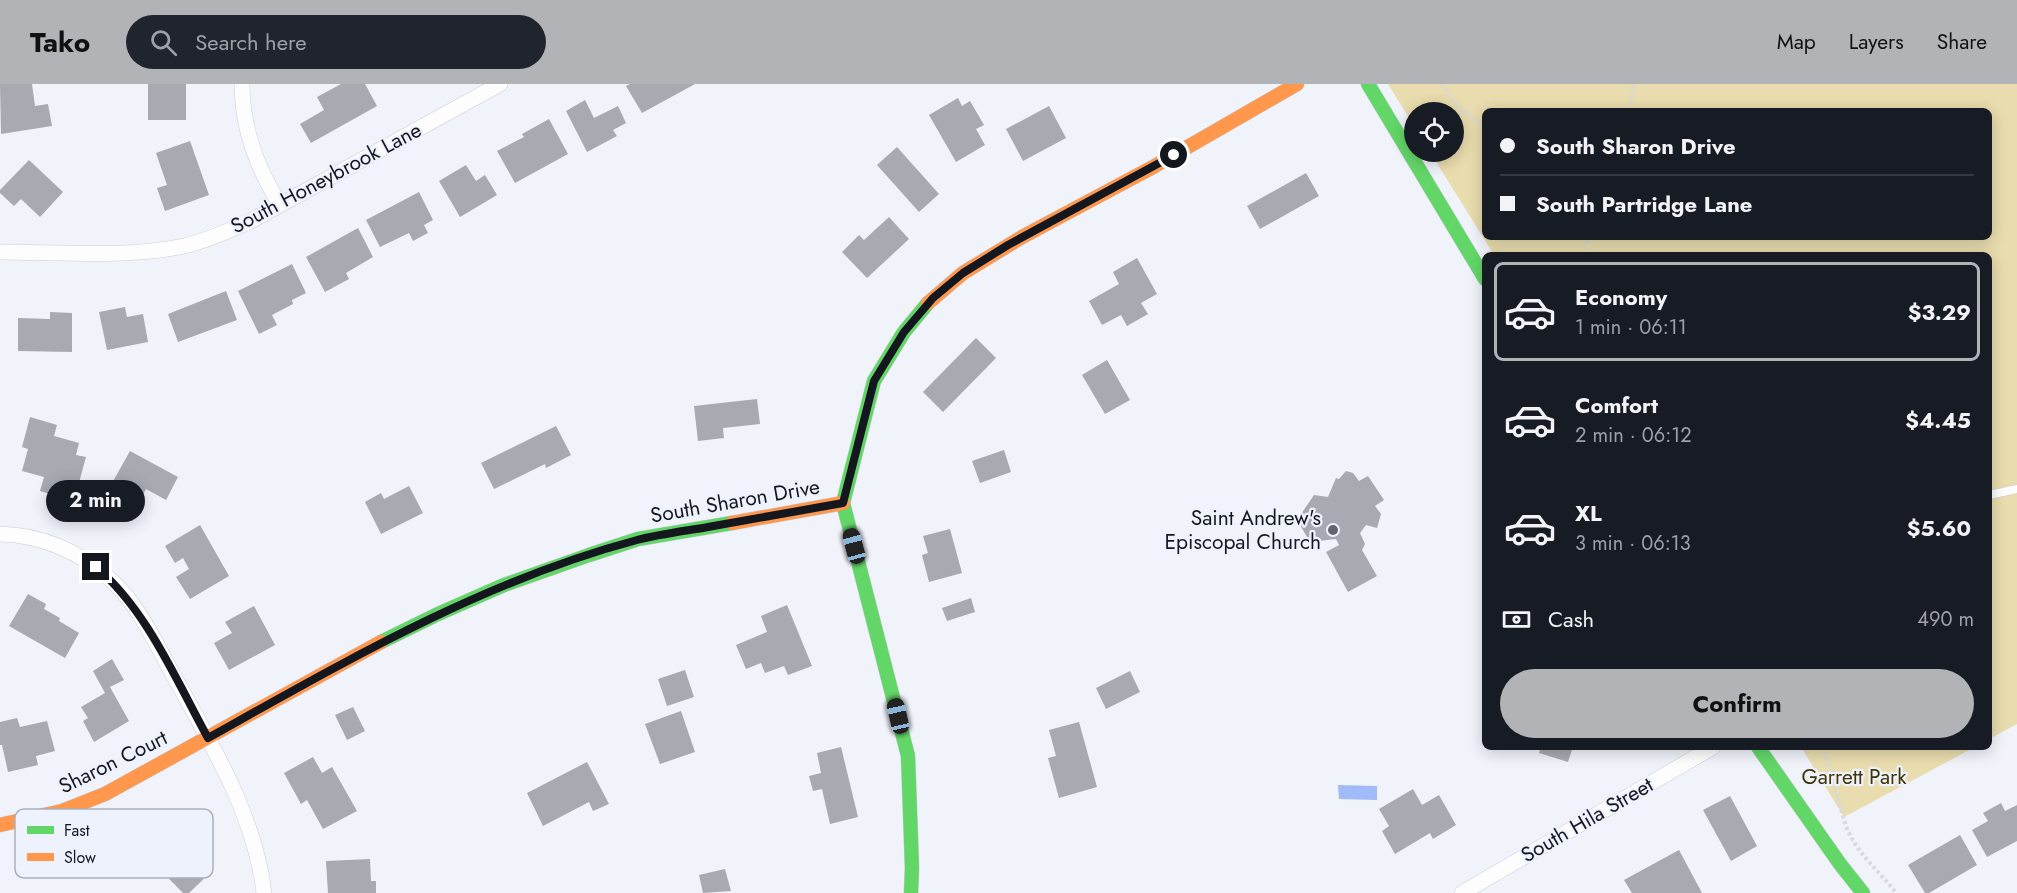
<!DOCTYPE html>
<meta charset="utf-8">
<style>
:root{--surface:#171b24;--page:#20242c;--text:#f1f3f6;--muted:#9ea1a6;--line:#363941;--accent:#b1b3b7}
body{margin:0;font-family:Jost,sans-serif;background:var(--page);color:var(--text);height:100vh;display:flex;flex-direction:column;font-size:22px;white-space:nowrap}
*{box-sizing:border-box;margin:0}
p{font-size:20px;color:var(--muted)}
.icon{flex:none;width:33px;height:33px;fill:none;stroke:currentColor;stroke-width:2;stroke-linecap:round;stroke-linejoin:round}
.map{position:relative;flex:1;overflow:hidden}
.panel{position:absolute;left:1482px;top:168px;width:510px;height:498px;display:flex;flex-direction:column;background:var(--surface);border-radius:9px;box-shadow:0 3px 15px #0003}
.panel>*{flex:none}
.guide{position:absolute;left:1482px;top:24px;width:510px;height:132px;border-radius:9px;box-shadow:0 3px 15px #0003;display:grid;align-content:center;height:132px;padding:0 18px;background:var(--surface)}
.buttons{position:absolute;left:1404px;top:18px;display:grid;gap:12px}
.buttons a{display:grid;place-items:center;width:60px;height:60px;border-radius:50%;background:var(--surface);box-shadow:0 3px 15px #0003;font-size:30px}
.end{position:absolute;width:27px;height:27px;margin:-14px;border:8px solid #15171e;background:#fff;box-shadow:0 0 0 3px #fff}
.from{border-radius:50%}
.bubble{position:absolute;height:42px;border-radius:21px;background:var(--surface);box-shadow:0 3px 15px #0003;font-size:20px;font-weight:700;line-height:42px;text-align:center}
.car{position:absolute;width:18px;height:36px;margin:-18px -9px;border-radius:8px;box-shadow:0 0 4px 2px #0007;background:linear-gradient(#222 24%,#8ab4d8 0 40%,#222 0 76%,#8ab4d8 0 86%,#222 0)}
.guide b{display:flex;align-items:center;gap:21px;height:57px;font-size:22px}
.guide b+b{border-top:2px solid var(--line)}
.guide i{width:15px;height:15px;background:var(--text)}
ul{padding:10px 0 0;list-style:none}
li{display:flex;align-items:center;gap:18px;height:99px;margin:0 12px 9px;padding:0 6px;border:3px solid transparent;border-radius:9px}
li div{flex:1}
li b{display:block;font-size:22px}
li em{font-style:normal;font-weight:700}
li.selected{border-color:var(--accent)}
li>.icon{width:54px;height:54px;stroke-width:1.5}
.pay{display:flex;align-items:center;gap:15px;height:66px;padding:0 18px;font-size:22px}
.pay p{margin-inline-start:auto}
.button{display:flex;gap:12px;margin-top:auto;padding:12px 18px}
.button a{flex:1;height:69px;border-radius:36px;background:var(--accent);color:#111;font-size:24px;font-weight:700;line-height:69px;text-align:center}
header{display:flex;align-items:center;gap:36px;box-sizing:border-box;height:84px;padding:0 30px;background:var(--accent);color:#111}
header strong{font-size:28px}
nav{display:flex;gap:33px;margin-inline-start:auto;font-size:21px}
.search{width:420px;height:54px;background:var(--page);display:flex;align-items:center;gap:15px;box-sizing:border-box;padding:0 21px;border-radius:33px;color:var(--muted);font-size:22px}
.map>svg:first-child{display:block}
.green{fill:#e9dcae;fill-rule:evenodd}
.water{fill:#a1baf8}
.building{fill:#a7aab0}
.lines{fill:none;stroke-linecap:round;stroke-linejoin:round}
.lane-casing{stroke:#cbced5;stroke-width:9}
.street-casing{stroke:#cbced5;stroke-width:16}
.fast-casing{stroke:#cbced5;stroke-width:15}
.slow-casing{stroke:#cbced5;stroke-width:15}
.path{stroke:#d7d9db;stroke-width:4;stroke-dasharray:3 3;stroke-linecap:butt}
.lane{stroke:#fdfdfe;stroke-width:8}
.street{stroke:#fdfdfe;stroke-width:15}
.fast{stroke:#63d668;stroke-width:14}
.slow{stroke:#ff974d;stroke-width:14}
.route{stroke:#15171e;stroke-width:8}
.poi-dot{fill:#62646b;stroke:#edf2fd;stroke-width:2}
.labels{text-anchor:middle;stroke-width:4.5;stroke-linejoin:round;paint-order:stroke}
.street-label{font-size:21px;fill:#15171e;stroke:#edf2fd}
.poi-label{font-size:21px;fill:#15171e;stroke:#edf2fd;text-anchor:end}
.park-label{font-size:21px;fill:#413506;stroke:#edf2fd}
.key{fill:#edf2fd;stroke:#acb0ba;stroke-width:1.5}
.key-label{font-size:16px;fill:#15171e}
</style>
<header>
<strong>Tako</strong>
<div class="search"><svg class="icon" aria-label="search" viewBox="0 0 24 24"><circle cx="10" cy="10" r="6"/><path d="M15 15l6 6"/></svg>Search here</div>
<nav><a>Map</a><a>Layers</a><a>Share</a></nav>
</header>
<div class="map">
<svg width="2017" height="809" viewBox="0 0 2017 809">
<rect width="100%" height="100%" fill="#f0f3fa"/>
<g class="green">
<path d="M1388,0H2017V640L1989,655V171H1494L1430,68H1454V28H1414V42ZM1485,27H1989V153H1485Z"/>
<polygon points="1801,663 1975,663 1844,733"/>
</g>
<polygon class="water" points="1338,701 1377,702 1377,716 1339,715"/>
<g class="building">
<polygon points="0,0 32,0 35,22 48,20 52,42 1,50"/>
<rect x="148" y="0" width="38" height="36"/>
<polygon points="341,0 365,0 377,22 311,59 300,40 324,26 317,13"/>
<polygon points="630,0 695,0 642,29 626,2"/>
<polygon points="958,14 962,22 970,17 984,41 976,45 985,61 956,78 929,31"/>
<polygon points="585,16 594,34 618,22 626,39 613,46 617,52 587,68 566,27"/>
<polygon points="1049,22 1066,54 1023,77 1006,45"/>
<polygon points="549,35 568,70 515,99 497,67 524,53 522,50"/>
<polygon points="190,57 209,111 165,127 157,104 167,101 156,69"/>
<polygon points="897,63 939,110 919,128 877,81"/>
<polygon points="29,76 63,108 40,133 21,115 14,122 0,109 0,106"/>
<polygon points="466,81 476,97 485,91 497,111 460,133 439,97"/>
<polygon points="1306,89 1319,112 1260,145 1247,122"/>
<polygon points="419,108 433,136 424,141 428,149 413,157 409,149 380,163 366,136"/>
<polygon points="889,133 909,155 867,194 842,168 859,151 864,156"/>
<polygon points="358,144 373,173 346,189 349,195 325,208 306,173"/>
<polygon points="1137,174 1157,210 1141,219 1148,230 1127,242 1121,231 1102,241 1089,217 1119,200 1113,188"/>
<polygon points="292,180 306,209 292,216 293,220 272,231 277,241 259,250 238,207"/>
<polygon points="226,207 237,236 178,258 168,230"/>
<polygon points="125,223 127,233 143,230 148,258 107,266 99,228"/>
<polygon points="50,228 72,229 72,268 18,267 18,234 50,235"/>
<polygon points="976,254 996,274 943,328 923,308"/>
<polygon points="1107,276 1130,316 1105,330 1082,291"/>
<polygon points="757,315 760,340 723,344 724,354 698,357 694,322"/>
<polygon points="30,333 57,341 54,352 79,359 76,371 86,373 74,417 40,407 44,393 22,387 28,365 22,363"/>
<polygon points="556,342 571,371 546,384 545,380 494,405 481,379"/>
<polygon points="1004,366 1011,388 980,399 972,377"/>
<polygon points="130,367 178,393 166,416 146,405 136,424 107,408"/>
<polygon points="1346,387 1353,389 1359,397 1368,392 1384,416 1375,422 1381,430 1377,444 1366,441 1360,449 1365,460 1362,466 1377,492 1348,508 1326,468 1339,461 1336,455 1310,458 1297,436 1314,411 1328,413 1336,394 1339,395"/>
<polygon points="409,402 423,429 381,450 365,418 381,409 384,415"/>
<polygon points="200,441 229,492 190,515 176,493 189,485 183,474 175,479 165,462"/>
<polygon points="950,445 962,489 929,498 922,471 928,469 923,452"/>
<polygon points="28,510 46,520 44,525 60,534 59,537 79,549 65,574 9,542"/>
<polygon points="971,514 975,528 947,537 942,524"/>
<polygon points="787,521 812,582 788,591 784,582 765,589 761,579 746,585 736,561 767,548 761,532"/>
<polygon points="254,522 275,561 229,586 214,559 232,549 225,538"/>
<polygon points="112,575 124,596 110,603 129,637 94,658 83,637 88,634 81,623 105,609 93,587"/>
<polygon points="685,586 694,613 667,622 658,595"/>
<polygon points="1130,587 1140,608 1106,625 1096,604"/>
<polygon points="353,623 365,647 347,656 335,631"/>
<polygon points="681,627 695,668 660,680 645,640"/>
<polygon points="17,634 20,643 47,637 55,667 36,672 38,681 8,688 2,661 0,661 0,638"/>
<polygon points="1079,638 1097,703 1059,714 1048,674 1056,672 1049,646"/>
<polygon points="841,663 858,733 830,740 822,705 813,707 809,692 821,689 817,669"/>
<polygon points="1541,663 1573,663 1568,678 1539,669"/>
<polygon points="313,673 322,689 332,683 357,727 323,745 307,716 301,720 284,689"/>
<polygon points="587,678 609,720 593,727 589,718 543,742 527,709"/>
<polygon points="1413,705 1422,721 1439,711 1456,741 1433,755 1430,749 1395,770 1382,747 1389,742 1379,725"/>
<polygon points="1730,712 1757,762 1731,777 1703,726"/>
<polygon points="2001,719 2005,727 2017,721 2017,757 1987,773 1972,746 1988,737 1983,729"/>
<polygon points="164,739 212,787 189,809 183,809 139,764"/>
<polygon points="1960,751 1977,781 1929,809 1925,809 1908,781"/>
<polygon points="1679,766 1702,809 1632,809 1624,796"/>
<polygon points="370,775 371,797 376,797 376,809 328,809 326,777"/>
<polygon points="725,785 731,807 703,809 699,791"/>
</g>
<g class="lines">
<g class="lane-casing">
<polyline id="lane" points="1989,411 2017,405"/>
</g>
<g class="street-casing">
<g id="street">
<path d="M242,0C242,45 257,84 280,121"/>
<path d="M0,168C58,168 129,174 184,162C207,157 228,147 249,138L500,0"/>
<path d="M0,450C42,451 81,468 111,496C138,520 154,556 171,587C209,656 255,730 264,809"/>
<polyline points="1462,809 1713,663"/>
</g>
</g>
<g class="fast-casing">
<g id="fast">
<polyline points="1368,0 1485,195"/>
<polyline points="381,558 438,530 504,501 589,471 638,455 732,439"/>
<polyline points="1758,663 1840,780 1863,809"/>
<polyline points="911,809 912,784 908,672 843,419 874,297 904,248 928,219"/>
</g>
</g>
<g class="slow-casing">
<g id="slow">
<polyline points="928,219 963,189 1022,153 1153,83 1297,0"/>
<polyline points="732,439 843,419"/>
<polyline points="0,741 62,727 105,710 381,558"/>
</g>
</g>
<g class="path">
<polyline points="1441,0 1456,20 1485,45"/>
<polyline points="1630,27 1633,0"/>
<polyline points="1585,171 1585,163 1590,153"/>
<path d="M1821,663C1835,689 1837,719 1848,747C1859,771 1880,788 1896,809"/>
</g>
<use href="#lane" class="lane"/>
<use href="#street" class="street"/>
<use href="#fast" class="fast"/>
<use href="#slow" class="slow"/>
</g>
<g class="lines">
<path class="route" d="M96,483C147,526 176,596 208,654C346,577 483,497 637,456C660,450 685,447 708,443C753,435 798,427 843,419L874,297L904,248L933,214L963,189L1008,161L1174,71"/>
</g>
<circle class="poi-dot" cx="1333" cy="446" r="6"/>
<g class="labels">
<g class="street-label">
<text transform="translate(326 94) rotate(-28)" y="7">South Honeybrook Lane</text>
<text transform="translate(735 417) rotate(-10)" y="7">South Sharon Drive</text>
<text transform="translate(113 678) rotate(-26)" y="7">Sharon Court</text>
<text transform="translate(1587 736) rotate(-30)" y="7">South Hila Street</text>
</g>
<g class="poi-label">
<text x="1321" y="441">Saint Andrew's<tspan x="1321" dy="24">Episcopal Church</tspan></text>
</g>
<g class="park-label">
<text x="1854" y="700">Garrett Park</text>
</g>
</g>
<rect x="15" y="725" width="198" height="69" rx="9" class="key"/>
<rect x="27" y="742" width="27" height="8" fill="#63d668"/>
<rect x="27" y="769" width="27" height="8" fill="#ff974d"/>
<g class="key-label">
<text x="64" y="752">Fast</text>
<text x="64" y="779">Slow</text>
</g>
</svg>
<div class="buttons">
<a><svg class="icon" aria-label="locate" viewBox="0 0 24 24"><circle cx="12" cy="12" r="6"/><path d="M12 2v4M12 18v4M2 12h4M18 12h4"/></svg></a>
</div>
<i class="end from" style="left:1174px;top:71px"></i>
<i class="end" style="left:96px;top:483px"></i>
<div class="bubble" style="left:46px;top:396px;width:99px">2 min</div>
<i class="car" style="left:854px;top:462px;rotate:345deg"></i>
<i class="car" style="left:898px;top:632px;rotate:347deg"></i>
<div class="guide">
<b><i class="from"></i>South Sharon Drive</b>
<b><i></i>South Partridge Lane</b>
</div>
<section class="panel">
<ul>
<li class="selected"><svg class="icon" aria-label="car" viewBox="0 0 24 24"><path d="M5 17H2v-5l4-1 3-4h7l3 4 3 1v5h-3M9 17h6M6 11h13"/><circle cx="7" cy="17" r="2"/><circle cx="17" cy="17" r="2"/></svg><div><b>Economy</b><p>1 min · 06:11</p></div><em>$3.29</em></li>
<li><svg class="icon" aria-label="car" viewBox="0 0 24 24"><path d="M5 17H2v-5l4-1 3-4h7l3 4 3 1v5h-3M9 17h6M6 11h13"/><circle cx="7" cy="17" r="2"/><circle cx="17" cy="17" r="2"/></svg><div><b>Comfort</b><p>2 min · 06:12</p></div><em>$4.45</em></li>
<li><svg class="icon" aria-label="car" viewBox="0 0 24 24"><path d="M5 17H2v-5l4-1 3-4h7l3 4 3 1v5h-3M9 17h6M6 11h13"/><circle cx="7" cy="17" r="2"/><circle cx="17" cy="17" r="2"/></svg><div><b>XL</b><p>3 min · 06:13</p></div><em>$5.60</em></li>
</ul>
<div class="pay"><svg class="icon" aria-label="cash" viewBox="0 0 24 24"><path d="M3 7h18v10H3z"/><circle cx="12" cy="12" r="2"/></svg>Cash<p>490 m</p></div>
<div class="button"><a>Confirm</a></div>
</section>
</div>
